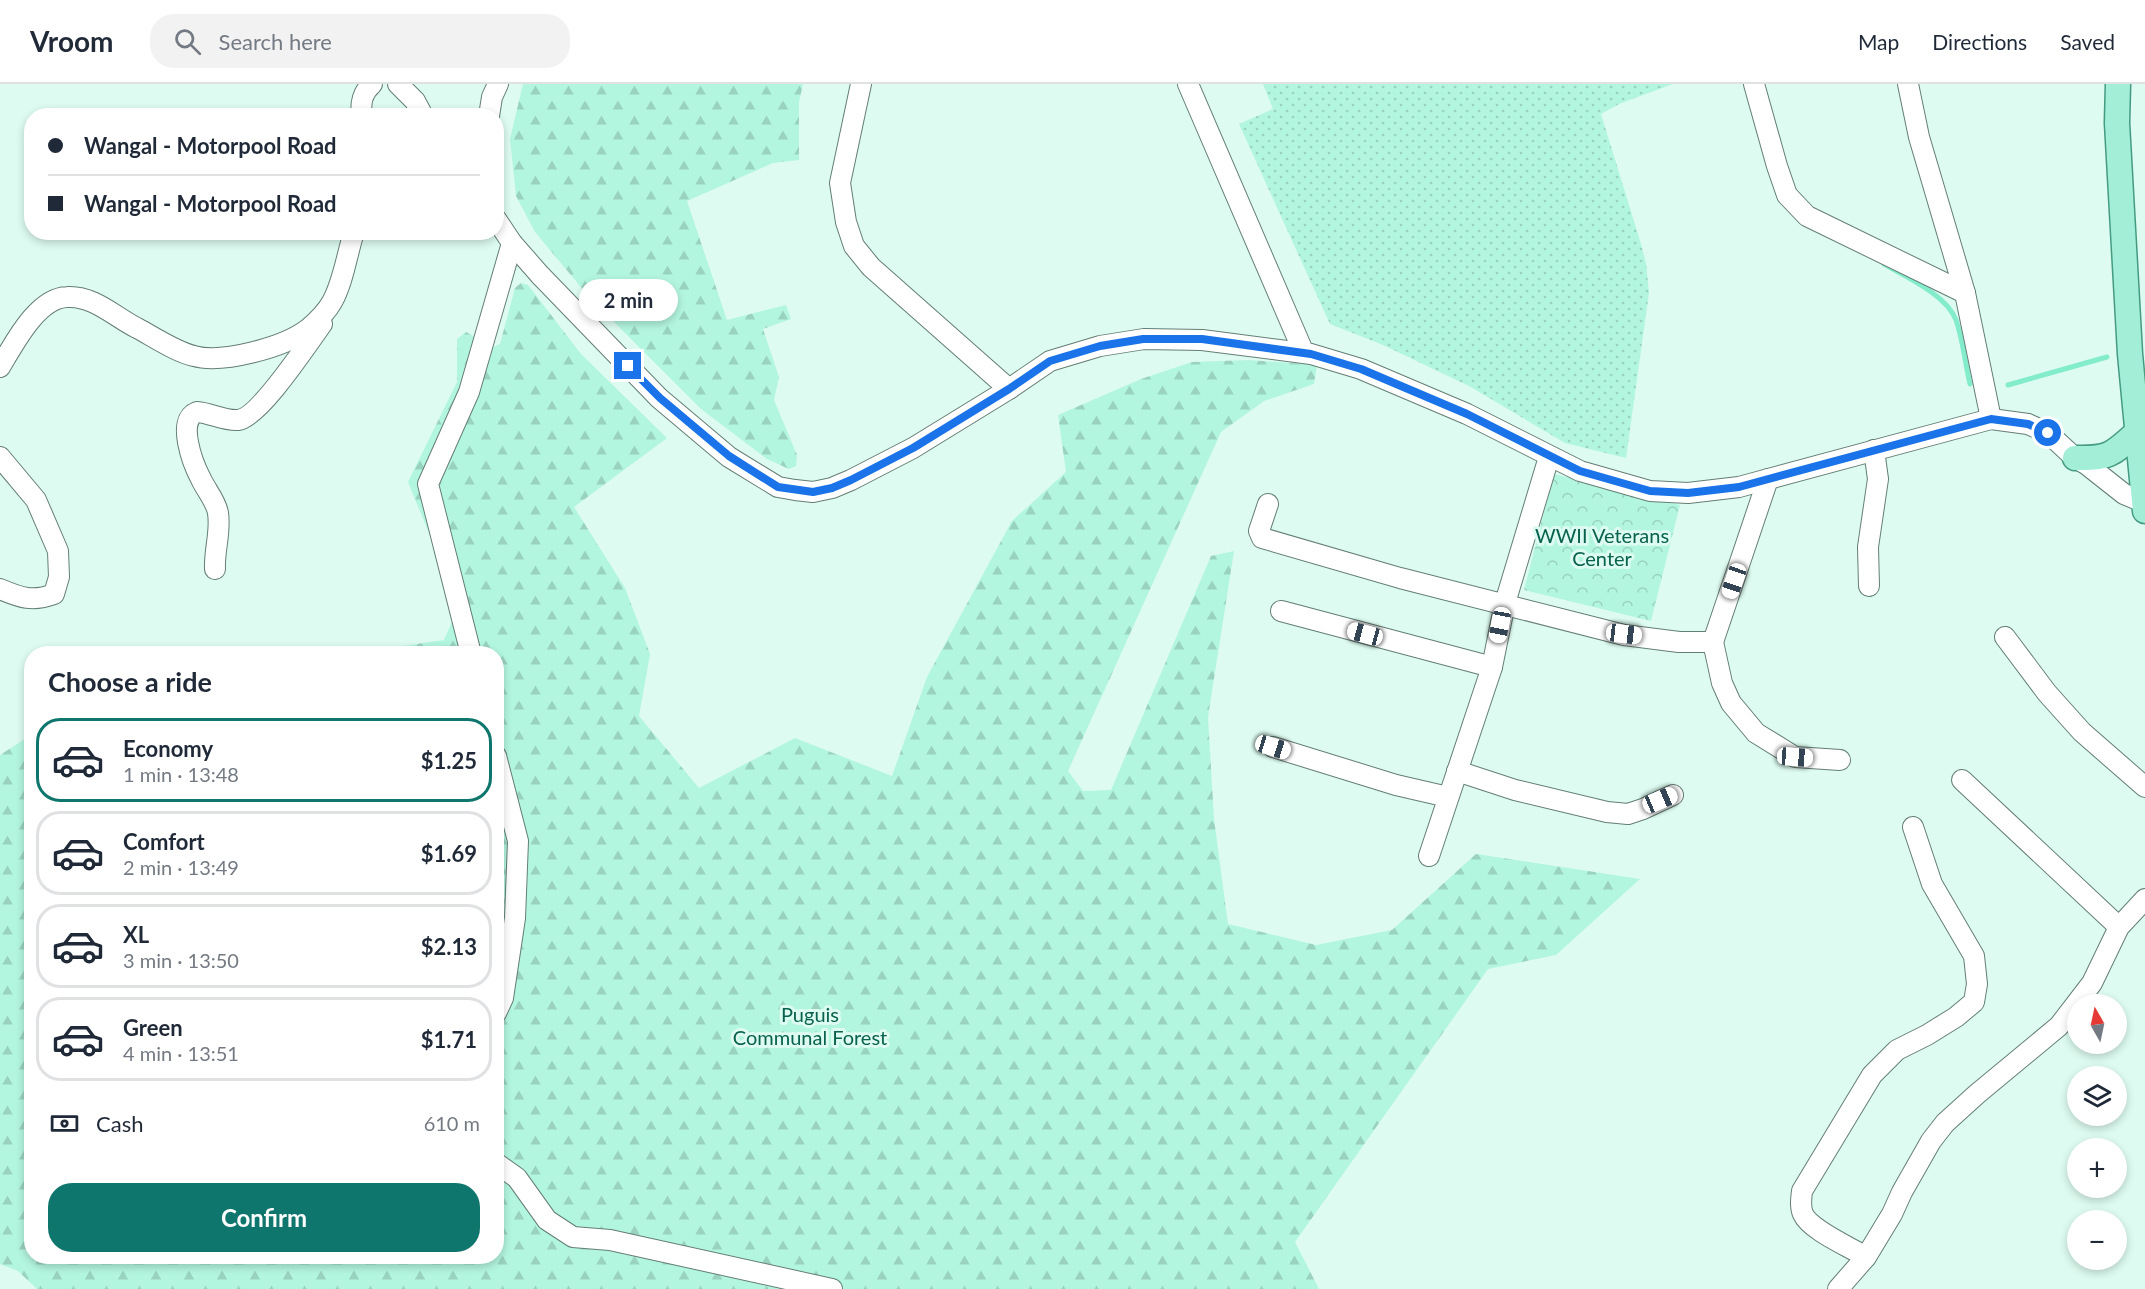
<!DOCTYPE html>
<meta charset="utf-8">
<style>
:root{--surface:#fff;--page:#f2f2f3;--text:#1f2937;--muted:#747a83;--line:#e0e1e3;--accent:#0f766e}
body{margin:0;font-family:Lato,sans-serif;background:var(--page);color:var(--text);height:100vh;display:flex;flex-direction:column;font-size:22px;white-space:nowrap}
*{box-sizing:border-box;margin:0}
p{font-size:20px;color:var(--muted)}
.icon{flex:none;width:33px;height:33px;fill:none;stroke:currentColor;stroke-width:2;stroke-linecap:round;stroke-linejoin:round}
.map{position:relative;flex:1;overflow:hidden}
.side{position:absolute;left:24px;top:562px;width:480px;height:618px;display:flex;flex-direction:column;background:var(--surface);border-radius:24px;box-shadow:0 3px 9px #0003}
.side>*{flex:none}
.banner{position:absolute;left:24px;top:24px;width:480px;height:132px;border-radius:24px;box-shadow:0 3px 9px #0003;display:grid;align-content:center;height:132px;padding:0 24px;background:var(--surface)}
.needle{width:39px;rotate:351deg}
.fabs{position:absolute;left:2067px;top:910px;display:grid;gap:12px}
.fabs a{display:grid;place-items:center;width:60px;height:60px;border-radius:50%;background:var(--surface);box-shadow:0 3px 9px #0003;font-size:30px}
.end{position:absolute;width:27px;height:27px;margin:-14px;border:8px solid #1a73e8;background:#fff;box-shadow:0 0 0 3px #fff}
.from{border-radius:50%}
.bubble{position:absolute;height:42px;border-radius:21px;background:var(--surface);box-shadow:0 3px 9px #0003;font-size:20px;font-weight:700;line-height:42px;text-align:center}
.car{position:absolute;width:18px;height:36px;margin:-18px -9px;border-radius:8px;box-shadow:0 0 4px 2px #0007;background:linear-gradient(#fff 24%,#345 0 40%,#fff 0 76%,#345 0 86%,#fff 0)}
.banner b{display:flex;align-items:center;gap:21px;height:57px;font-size:22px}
.banner b+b{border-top:2px solid var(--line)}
.banner i{width:15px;height:15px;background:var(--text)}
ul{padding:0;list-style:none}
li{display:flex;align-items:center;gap:18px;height:84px;margin:0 12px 9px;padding:0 12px;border:3px solid var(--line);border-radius:24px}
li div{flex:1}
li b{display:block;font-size:22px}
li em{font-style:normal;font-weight:700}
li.selected{border-color:var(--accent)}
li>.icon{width:54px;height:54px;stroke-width:1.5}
h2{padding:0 24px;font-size:27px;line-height:72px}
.pay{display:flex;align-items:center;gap:15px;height:66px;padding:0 24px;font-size:22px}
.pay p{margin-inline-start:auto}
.cta{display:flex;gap:12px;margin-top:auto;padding:12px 24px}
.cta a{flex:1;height:69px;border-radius:24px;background:var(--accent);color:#fff;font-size:24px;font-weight:700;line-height:69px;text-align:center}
header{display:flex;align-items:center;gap:36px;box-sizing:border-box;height:84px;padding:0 30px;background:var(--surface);border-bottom:2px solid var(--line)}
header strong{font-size:28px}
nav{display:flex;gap:33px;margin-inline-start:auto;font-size:21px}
.search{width:420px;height:54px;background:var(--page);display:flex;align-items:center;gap:15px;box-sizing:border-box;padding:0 21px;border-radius:24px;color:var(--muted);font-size:22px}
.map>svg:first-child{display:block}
.grass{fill:url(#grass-dots)}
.forest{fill:url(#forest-firs)}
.park{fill:url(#park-crowns)}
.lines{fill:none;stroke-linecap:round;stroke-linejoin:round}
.stream{stroke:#83edcb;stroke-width:5}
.minor-casing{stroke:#647e75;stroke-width:22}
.major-casing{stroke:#459b82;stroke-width:27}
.minor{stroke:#fff;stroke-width:20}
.major{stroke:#a2eed7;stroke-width:24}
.route{stroke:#1a73e8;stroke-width:8}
.labels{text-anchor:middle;stroke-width:6;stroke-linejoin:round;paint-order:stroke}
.park-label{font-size:20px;fill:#08624d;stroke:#ddfbf0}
</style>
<header>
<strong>Vroom</strong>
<div class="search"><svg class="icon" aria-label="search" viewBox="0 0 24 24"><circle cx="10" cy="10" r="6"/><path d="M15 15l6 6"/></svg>Search here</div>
<nav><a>Map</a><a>Directions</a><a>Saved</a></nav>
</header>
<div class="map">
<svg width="2145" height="1205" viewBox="0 0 2145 1205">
<defs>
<pattern id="grass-dots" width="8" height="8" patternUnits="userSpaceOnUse" patternTransform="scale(1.5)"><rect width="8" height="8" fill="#b3f6df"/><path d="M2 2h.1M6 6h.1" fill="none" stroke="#99d2be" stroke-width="1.8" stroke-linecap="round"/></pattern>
<pattern id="forest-firs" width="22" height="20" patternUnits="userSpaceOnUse" patternTransform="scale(1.5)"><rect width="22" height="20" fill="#b3f6df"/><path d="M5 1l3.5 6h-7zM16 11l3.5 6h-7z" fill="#99d2be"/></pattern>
<pattern id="park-crowns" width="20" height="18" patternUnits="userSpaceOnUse" patternTransform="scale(1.5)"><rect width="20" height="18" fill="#b3f6df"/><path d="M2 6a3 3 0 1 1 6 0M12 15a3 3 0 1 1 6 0" fill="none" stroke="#99d2be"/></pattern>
</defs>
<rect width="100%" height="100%" fill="#ddfbf0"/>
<polygon class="grass" points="1263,0 1673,0 1619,20 1601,30 1641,160 1646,179 1649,209 1626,374 1565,359 1469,302 1383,261 1330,240 1239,40 1273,25"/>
<g class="forest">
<polygon points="523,0 803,0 799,18 799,76 773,79 687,117 727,236 786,221 791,235 763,245 779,293 774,316 797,371 796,382 789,385 767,375 701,325 590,214 535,148 516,112 510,55"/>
<polygon points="521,199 528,201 581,270 667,354 574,423 625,504 650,570 639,632 699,704 795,654 892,692 927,593 1012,437 1066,388 1058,331 1141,295 1192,278 1249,276 1317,281 1314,300 1264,317 1221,348 1068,687 1083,707 1111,706 1211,472 1234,467 1208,633 1214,735 1228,840 1316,861 1392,846 1476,770 1640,795 1556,871 1488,885 1295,1158 1319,1205 37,1205 18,1187 0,1180 0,671 31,651 32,1173 496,1173 496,570 349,570 444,556 459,522 408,398 457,298 457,255 466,248 493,263 500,260 515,204"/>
</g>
<polygon class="park" points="1554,390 1680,421 1651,537 1524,506"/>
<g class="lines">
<g class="stream">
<path d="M1884,180C1906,193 1947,211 1956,236C1963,256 1965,279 1970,300"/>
<polyline points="2008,301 2107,273"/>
</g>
<g class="minor-casing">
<g id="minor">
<polyline points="398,0 415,17 423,32"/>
<polyline points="861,0 840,99 846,138 854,162 871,183 1009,305"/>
<polyline points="1188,0 1303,267"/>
<polyline points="1754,0 1777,82 1787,111 1807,132 1965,209"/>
<polyline points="1908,0 1919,53 1965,209 1991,335"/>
<path d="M362,32C360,19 362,9 372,0"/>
<polyline points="489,32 492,13 498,0"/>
<polyline points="496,135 512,159 540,191 659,314 729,373 778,403 795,406 813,408 832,404 851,396 913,364 1009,305 1050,277 1100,262 1144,255 1202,256 1311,270 1361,285 1467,330 1580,387 1650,407 1688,409 1739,403 1991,335 2028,340 2048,349 2075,374 2086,380 2124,410 2143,418"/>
<path d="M0,283C14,260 37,214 67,213C93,211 115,233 137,244C154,253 176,268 194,272C222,280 285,263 308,245C315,239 327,227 332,218C343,199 347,170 354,148"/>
<path d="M0,373L36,416L58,467L59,493L54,510C33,518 21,514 0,505"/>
<polyline points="1268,420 1259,447 1262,454 1400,494 1624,551 1679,558 1713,558 1722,599 1731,619 1756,649 1795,673 1840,676"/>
<path d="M215,485C214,466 221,448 218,429C216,417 206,406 201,395C193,380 176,336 197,328C211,329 224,337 238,336C259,334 308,259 322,240"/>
<polyline points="1869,502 1868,463 1878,395 1874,366"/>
<polyline points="1281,527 1492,583"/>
<polyline points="2005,553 2047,609 2082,648 2145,703"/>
<polyline points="1713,558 1768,395"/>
<polyline points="471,570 428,400 469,308 512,159"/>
<polyline points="1273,663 1396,701 1448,713"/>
<polyline points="496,672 518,757 515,834 503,914 496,929"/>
<polyline points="1457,687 1515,706 1607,728 1628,730 1643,725 1673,711"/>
<polyline points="1962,696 2119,843"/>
<polyline points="1429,772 1492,583 1505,519 1549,373"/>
<polyline points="496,1079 517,1094 547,1136 573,1153 610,1156 832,1205"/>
<polyline points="1866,1173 1892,1130 1902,1108 1931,1057 1945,1039 1977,1010 2059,942 2092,899 2119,843 2145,815"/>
<path d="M1838,1205L1866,1173C1850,1163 1810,1146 1803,1130C1800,1123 1801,1115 1802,1107L1872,991L1897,966L1927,951L1956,933L1974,918L1977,900L1974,872L1932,800L1913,743"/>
</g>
</g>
<g class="major-casing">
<g id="major">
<polyline points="2118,0 2117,39 2130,270 2145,427"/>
<path d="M2075,374C2108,375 2112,371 2136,349"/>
</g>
</g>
<use href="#minor" class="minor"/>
<use href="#major" class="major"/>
</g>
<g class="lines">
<polyline class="route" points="628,282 660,314 729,372 778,403 813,408 832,404 851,396 913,364 1009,305 1050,277 1100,262 1143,255 1202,255 1311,270 1361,285 1467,330 1580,387 1650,407 1688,409 1739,403 1991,335 2028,340 2048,349"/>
</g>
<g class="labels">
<g class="park-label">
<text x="1602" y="459">WWII Veterans<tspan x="1602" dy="23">Center</tspan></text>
<text x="810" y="938">Puguis<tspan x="810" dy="23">Communal Forest</tspan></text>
</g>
</g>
</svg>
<div class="fabs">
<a><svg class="needle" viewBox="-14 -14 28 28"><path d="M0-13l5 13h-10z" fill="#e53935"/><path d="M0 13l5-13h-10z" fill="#747a83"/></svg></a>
<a><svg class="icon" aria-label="layers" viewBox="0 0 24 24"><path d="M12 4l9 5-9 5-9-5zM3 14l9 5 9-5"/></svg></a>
<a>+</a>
<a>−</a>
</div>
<i class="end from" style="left:2048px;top:349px"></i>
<i class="end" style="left:628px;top:282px"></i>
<div class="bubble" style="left:579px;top:195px;width:99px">2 min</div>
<i class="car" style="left:1734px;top:497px;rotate:199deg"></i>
<i class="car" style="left:1500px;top:541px;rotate:191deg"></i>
<i class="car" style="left:1365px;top:550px;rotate:285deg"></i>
<i class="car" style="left:1624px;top:550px;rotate:97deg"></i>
<i class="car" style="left:1273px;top:663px;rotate:107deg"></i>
<i class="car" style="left:1795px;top:673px;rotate:94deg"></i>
<i class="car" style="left:1660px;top:716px;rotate:67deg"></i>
<div class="banner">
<b><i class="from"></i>Wangal - Motorpool Road</b>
<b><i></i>Wangal - Motorpool Road</b>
</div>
<section class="side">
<h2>Choose a ride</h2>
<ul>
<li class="selected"><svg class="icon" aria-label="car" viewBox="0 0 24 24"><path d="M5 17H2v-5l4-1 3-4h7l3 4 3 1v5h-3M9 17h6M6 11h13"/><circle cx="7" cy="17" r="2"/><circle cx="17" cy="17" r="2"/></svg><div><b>Economy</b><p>1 min · 13:48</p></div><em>$1.25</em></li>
<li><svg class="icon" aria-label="car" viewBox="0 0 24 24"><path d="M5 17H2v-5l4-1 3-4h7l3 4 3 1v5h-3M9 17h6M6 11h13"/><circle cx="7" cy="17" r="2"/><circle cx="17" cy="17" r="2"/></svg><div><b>Comfort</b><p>2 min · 13:49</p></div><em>$1.69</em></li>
<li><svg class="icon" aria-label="car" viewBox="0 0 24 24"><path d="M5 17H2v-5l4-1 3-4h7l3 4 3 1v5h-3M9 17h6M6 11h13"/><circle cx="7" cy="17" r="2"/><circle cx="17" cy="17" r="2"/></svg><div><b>XL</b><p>3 min · 13:50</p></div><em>$2.13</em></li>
<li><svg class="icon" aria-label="car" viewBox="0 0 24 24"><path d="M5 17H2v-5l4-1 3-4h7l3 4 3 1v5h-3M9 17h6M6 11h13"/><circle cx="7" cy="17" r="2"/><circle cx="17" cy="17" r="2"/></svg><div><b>Green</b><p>4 min · 13:51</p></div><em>$1.71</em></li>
</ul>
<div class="pay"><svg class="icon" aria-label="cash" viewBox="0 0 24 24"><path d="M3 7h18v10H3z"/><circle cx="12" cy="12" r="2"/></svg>Cash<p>610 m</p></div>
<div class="cta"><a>Confirm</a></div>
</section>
</div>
